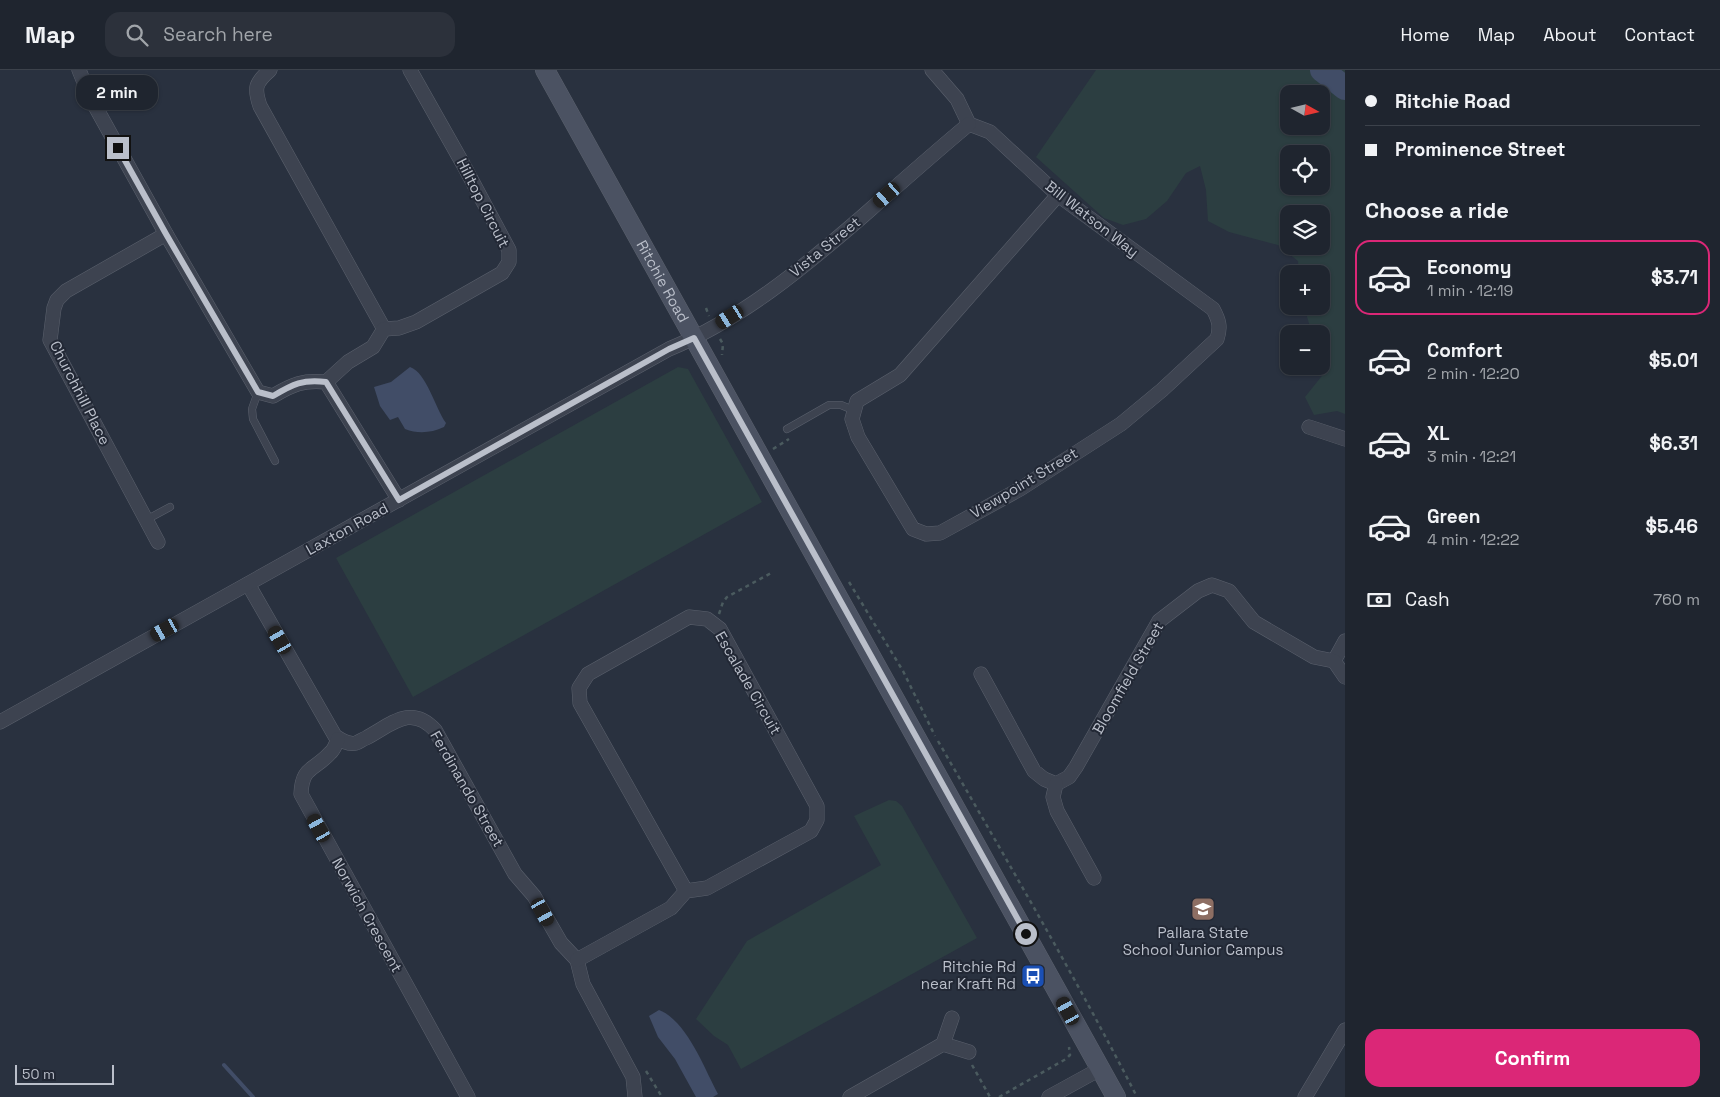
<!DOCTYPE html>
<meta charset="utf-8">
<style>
:root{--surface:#1f252f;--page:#2c313b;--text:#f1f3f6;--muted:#a1a5aa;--line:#3c424b;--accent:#db2777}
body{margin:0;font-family:"Space Grotesk",sans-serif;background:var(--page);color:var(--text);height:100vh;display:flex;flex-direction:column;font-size:19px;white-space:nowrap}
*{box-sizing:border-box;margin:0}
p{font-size:16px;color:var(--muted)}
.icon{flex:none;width:28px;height:28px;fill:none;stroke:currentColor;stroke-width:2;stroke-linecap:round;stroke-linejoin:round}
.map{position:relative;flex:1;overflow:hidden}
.sheet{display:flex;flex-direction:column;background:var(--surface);width:375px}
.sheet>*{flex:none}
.top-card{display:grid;align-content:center;height:110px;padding:0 20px;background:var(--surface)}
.needle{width:32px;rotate:98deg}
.controls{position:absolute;left:1280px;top:15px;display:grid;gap:10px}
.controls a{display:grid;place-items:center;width:50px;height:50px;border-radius:10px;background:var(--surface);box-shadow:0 1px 4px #0004,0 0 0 1px var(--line);font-size:25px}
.scale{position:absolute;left:15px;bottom:12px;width:99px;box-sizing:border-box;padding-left:5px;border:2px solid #babfca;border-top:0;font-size:14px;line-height:18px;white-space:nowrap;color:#babfca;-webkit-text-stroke:4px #222835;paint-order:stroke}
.end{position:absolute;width:22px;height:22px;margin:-11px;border:6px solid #babfca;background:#111;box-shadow:0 0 0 2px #111}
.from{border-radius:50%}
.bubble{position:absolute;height:35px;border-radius:15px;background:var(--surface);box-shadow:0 1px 4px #0004,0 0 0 1px var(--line);font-size:16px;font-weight:800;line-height:35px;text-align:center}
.car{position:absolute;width:15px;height:30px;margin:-15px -8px;border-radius:6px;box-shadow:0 0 4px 1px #0007;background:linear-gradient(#222 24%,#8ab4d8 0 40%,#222 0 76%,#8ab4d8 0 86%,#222 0)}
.top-card b{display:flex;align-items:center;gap:18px;height:48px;font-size:19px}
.top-card b+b{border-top:1px solid var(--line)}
.top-card i{width:12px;height:12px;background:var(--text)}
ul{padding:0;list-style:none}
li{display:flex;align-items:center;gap:15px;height:75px;margin:0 10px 8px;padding:0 10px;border:2px solid transparent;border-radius:15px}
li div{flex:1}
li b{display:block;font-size:19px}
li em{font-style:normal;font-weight:800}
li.active{border-color:var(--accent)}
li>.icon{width:45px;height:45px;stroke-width:1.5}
h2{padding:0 20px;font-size:22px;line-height:60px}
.pay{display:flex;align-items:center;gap:12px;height:55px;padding:0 20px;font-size:19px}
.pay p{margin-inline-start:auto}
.primary-button{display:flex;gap:10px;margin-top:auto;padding:10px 20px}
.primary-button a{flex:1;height:58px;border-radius:15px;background:var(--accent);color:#fff;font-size:20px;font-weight:800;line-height:58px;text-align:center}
header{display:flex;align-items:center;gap:30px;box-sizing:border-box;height:70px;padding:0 25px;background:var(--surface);border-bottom:1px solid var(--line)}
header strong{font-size:24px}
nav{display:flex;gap:28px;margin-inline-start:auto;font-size:18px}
.search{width:350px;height:45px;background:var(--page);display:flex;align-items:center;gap:12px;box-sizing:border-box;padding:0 18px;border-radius:15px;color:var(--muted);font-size:19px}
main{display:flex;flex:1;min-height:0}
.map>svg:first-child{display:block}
.green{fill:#2c3e41;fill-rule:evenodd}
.water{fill:#414d67}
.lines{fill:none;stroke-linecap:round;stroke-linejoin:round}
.stream{stroke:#414d67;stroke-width:4}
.river{stroke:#414d67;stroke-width:24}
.lane-casing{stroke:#5b616d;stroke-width:8}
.street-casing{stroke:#5b616d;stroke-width:15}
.secondary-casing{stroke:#5b616d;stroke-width:20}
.path{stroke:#4b5b5f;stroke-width:2.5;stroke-dasharray:4 4;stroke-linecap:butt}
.lane{stroke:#3d4350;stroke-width:7}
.street{stroke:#3d4350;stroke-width:14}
.secondary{stroke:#4b5262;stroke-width:19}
.route{stroke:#babfca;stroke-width:6}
.labels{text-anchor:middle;stroke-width:4;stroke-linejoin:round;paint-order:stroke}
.street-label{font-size:15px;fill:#babfca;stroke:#222835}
.poi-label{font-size:15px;fill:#babfca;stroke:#222835}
</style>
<header>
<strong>Map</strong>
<div class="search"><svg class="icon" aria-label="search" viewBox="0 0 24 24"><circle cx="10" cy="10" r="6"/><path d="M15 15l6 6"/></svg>Search here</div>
<nav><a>Home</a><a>Map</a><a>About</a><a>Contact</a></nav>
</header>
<main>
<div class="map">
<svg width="1345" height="1027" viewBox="0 0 1345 1027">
<rect width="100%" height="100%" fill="#29313f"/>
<g class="green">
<path d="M1096,0H1345V344L1337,341L1314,345L1305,327L1325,302L1321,290V264H1312L1304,236H1321V204H1299L1298,191L1278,175L1229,162L1208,151L1206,120L1200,96L1186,103L1167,131L1146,149L1123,155L1104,148L1036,87ZM1289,24H1321V56H1289ZM1289,84H1321V116H1289ZM1289,144H1321V176H1289Z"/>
<polygon points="678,297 688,299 762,432 413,627 336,488"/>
<polygon points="889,730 896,731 902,736 977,868 741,999 728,975 714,966 696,949 747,871 881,795 854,746"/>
</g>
<g class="water">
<path d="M410,297C427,303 435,338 446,353L444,357C431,363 418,364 405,359L398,347L390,350L380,336L374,317L391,312Z"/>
<path d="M659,940C687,951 704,998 718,1024L713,1027H696L675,989L658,967L649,946Z"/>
</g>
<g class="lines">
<polyline class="stream" points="224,995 253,1027"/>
<polyline class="river" points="1322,0 1345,18"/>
<g class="lane-casing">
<g id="lane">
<polyline points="258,322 252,339 253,349 275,391"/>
<polyline points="787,359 829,335 841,335 853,340"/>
<polyline points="146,450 170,437"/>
</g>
</g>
<g class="street-casing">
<g id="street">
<path d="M79,0L90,27L166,164L258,322L273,326C293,314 303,310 326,312L399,430"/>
<path d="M270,0C255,13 254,18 260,36L384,259"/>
<path d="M932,0L957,29L969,54L990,62L1058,125L1213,239C1219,250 1221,257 1217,269L1162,320L1121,354L1020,419L940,463L926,464L913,459L858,367L852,349L857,331L900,305L1058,125"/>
<polyline points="384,259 399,258 416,252 502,203 509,192 509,180 463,94 410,0"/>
<polyline points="326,312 348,292 373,277 384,259"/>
<polyline points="1309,357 1345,369"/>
<polyline points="158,472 50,270 54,238 57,230 66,221 166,164"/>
<path d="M248,514L335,666C341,670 348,675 356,673C359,672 363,669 366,668C392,654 411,634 435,660L515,804L534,826L561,873L577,890L583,914L633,1007L635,1027"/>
<polyline points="1334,591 1345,571"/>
<polyline points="981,604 1034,701 1044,709 1056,714 1069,707 1076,697 1159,551 1198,521 1212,515 1229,521 1254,552 1314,587 1334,591 1345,607"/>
<path d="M0,652L669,279C742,249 804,197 863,146C898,115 933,84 969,54"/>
<path d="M338,669C336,674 334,680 330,683C314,701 302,696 301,724L468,1027"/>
<polyline points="1056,714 1053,727 1057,741 1094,808"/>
<polyline points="577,890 671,838 686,821 707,818 811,761 817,750 817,736 720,559 707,549 689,547 588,604 579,618 580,633 686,821"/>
<polyline points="943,974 969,982"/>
<polyline points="850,1027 943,974 952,948"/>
<polyline points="1049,1027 1100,999"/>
<polyline points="1305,1027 1345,960"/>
</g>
</g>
<g class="secondary-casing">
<g id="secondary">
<path id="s1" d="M545,0L1116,1027"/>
</g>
</g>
<g class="path">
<polyline points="706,238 709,246"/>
<polyline points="720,269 723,274 722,285"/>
<polyline points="773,379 789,369"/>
<polyline points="849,512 903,601 935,666"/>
<polyline points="719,544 723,532 727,527 773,502"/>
<path d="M938,671C1006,789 1075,906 1137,1027"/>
<polyline points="972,995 990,1027"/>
<polyline points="646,1001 662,1027"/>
<polyline points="999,1027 1066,989 1070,985 1069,977"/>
</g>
<use href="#lane" class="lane"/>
<use href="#street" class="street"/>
<use href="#secondary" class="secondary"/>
</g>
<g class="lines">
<path class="route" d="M118,78L166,164L258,322L273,326C293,314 303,309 326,312L399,430L669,279L694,268L1026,864"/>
</g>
<defs>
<g id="school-square" transform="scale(1.25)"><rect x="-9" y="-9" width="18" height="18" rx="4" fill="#8d6e63" stroke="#222835"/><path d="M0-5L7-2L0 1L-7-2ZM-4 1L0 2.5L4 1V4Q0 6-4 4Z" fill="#fff"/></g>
<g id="bus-square" transform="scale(1.25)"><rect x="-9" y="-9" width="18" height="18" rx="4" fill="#1a4fb4" stroke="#222835"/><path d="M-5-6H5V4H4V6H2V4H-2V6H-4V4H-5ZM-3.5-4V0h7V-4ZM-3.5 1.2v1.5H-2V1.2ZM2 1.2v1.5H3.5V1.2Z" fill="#fff"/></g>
</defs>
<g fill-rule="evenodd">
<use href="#school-square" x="1203" y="839"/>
<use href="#bus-square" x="1033" y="906"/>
</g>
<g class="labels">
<g class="street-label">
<text transform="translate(483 133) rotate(63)" y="5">Hilltop Circuit</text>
<text transform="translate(1092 149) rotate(38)" y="5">Bill Watson Way</text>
<text transform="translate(825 177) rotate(-39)" y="5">Vista Street</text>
<text dy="5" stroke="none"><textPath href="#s1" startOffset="242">Ritchie Road</textPath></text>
<text transform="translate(80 323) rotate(63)" y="5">Churchhill Place</text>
<text transform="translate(1024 413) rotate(-31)" y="5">Viewpoint Street</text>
<text transform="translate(347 459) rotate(-29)" y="5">Laxton Road</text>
<text transform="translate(1128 608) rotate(-60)" y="5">Bloomfield Street</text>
<text transform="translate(748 613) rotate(60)" y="5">Escalade Circuit</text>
<text transform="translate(467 719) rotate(60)" y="5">Ferdinando Street</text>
<text transform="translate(367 845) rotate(61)" y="5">Norwich Crescent</text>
</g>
<g class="poi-label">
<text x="1203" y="868">Pallara State<tspan x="1203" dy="17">School Junior Campus</tspan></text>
<text x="1016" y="902" text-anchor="end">Ritchie Rd<tspan x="1016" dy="17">near Kraft Rd</tspan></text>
</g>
</g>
</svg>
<div class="controls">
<a><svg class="needle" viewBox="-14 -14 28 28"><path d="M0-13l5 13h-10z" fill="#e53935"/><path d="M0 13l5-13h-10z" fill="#a1a5aa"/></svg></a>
<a><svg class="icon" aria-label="locate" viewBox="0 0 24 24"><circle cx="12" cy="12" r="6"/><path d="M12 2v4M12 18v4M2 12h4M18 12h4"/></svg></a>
<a><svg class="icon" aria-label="layers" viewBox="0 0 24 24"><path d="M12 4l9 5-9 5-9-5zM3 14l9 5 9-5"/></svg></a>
<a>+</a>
<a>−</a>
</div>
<div class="scale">50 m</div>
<i class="end from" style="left:1026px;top:864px"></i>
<i class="end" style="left:118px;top:78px"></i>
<div class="bubble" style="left:76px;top:5px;width:82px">2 min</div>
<i class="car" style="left:887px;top:125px;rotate:229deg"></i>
<i class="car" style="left:730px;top:247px;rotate:238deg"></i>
<i class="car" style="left:165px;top:560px;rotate:241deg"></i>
<i class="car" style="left:280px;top:570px;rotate:330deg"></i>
<i class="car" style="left:319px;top:758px;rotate:331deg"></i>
<i class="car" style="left:543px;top:842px;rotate:151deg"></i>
<i class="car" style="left:1068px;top:941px;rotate:331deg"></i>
</div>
<section class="sheet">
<div class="top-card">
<b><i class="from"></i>Ritchie Road</b>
<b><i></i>Prominence Street</b>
</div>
<h2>Choose a ride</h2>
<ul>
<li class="active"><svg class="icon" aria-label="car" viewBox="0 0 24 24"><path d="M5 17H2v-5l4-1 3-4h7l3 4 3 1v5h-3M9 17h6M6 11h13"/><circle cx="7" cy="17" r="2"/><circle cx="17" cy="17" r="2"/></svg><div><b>Economy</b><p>1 min · 12:19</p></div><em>$3.71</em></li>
<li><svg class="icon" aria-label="car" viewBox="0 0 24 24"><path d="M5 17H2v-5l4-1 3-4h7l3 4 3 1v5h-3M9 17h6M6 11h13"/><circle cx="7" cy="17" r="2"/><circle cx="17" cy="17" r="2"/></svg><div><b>Comfort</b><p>2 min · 12:20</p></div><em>$5.01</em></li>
<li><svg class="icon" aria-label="car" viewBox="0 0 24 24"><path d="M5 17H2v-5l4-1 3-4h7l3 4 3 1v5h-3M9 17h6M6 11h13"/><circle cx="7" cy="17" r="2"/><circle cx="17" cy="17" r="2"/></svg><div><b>XL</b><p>3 min · 12:21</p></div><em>$6.31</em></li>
<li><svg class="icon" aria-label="car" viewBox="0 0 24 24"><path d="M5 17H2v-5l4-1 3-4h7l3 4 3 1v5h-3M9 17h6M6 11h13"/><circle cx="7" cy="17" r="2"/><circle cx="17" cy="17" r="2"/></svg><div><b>Green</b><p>4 min · 12:22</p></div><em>$5.46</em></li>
</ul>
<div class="pay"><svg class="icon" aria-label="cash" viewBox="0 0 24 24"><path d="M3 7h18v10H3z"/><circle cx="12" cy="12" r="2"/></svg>Cash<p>760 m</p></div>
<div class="primary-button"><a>Confirm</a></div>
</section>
</main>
